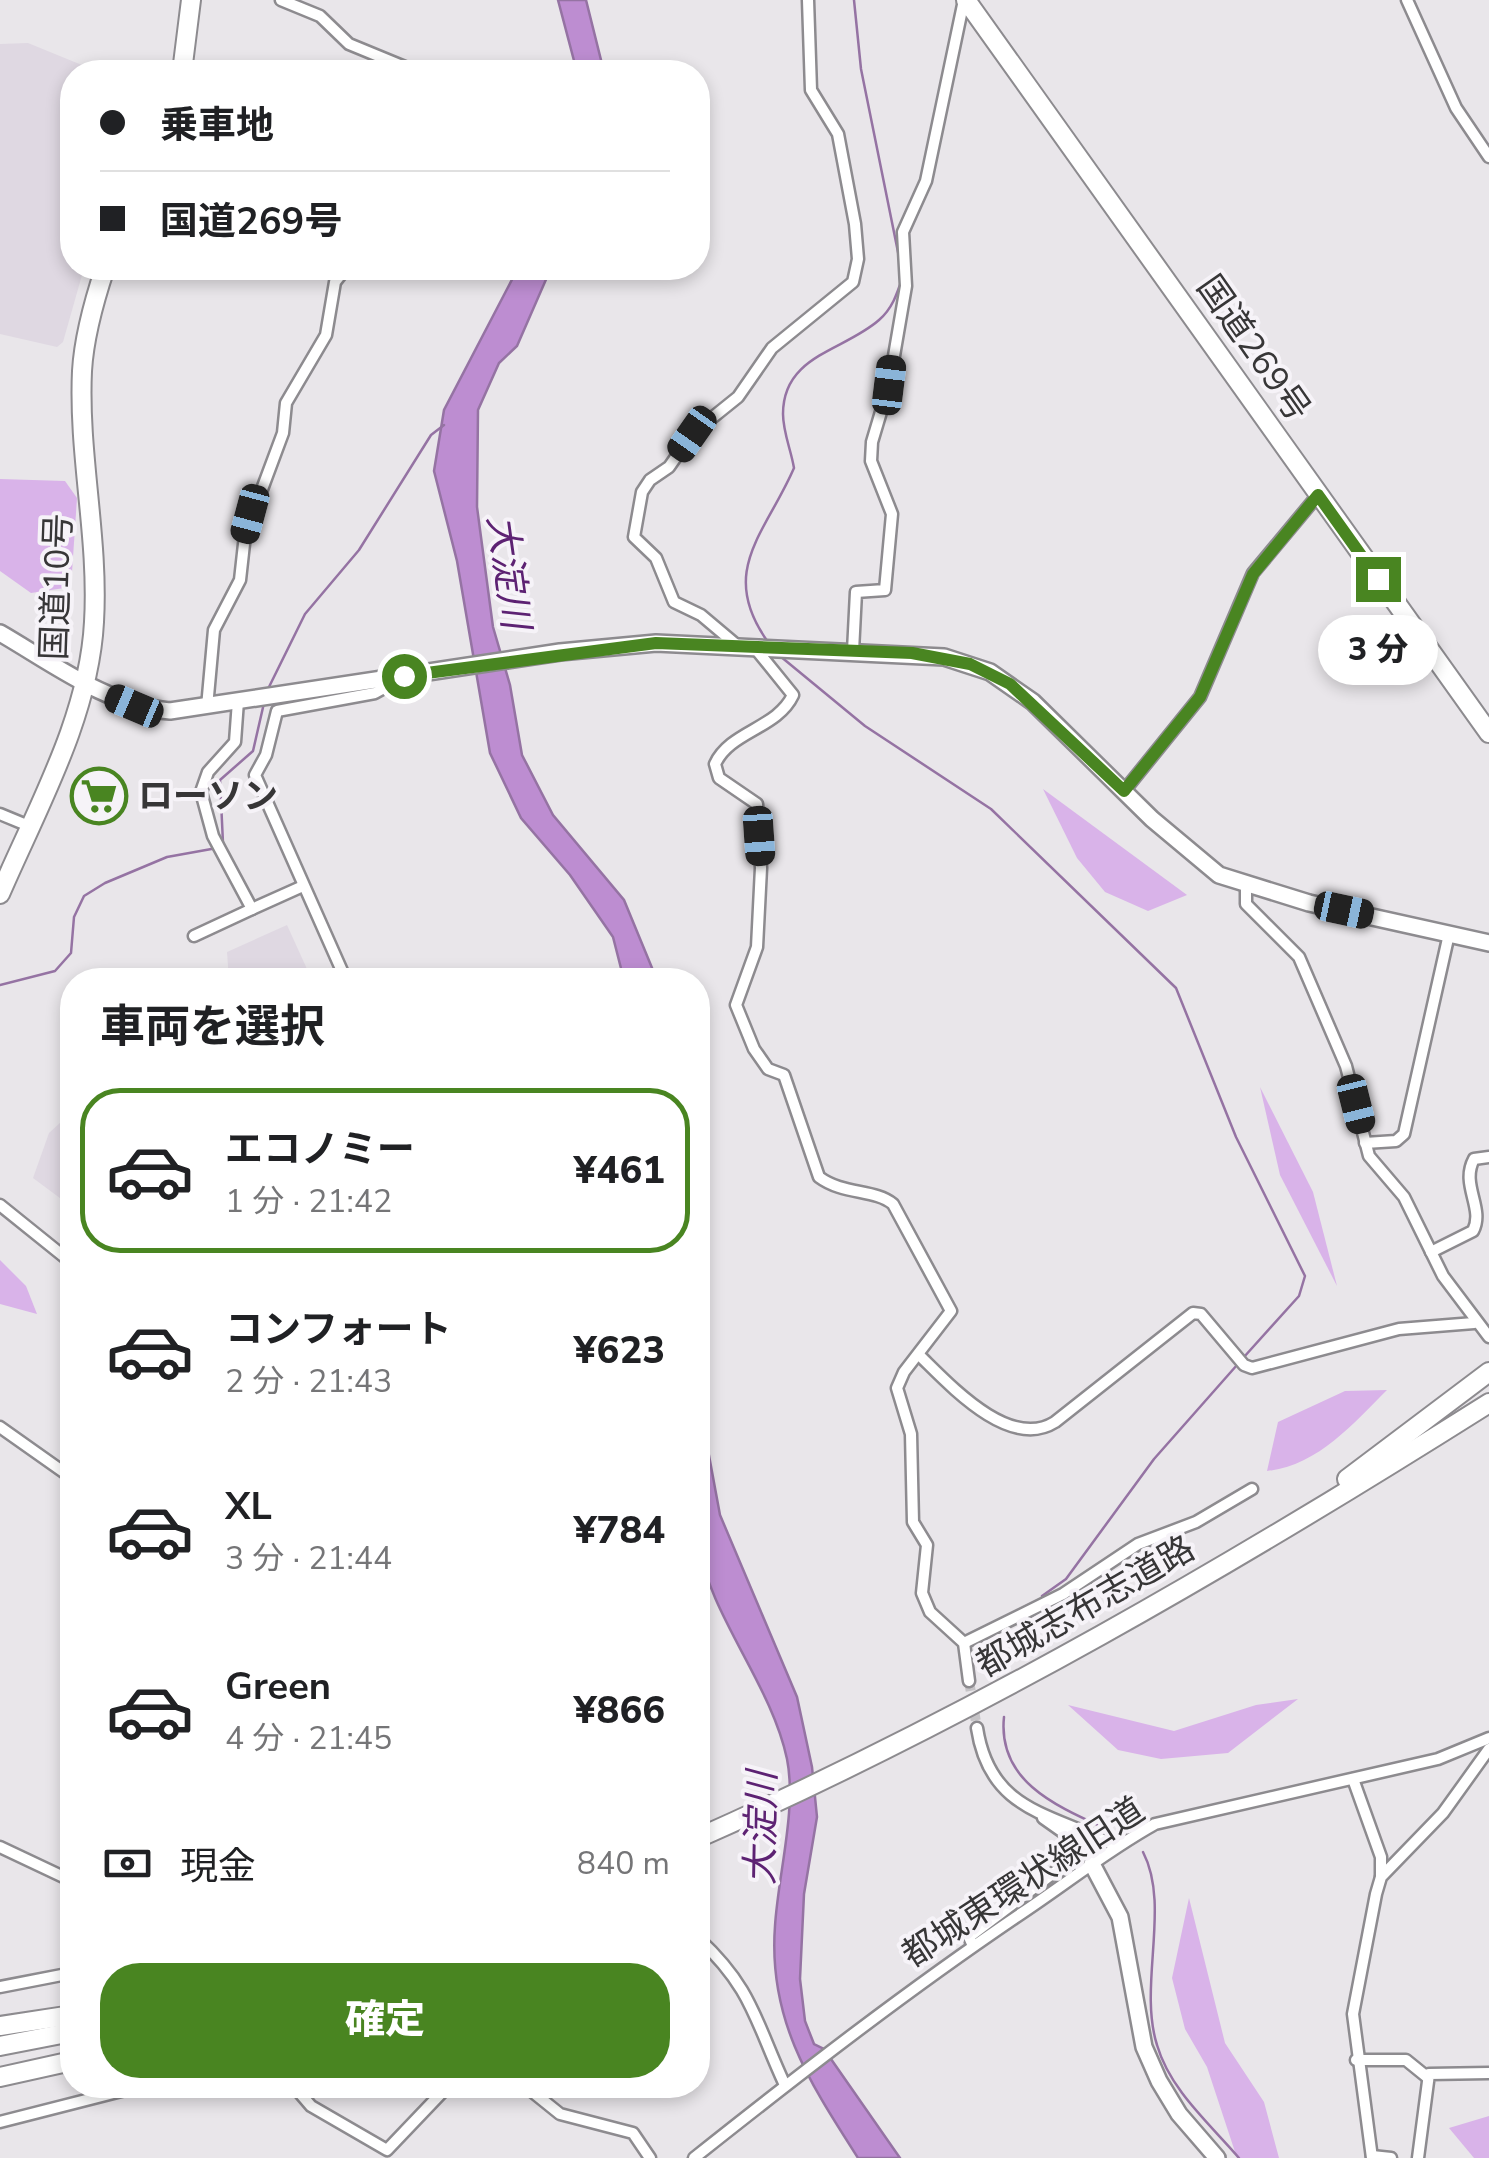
<!DOCTYPE html>
<html lang="ja">
<meta charset="utf-8">
<style>
:root{--surface:#fff;--page:#f6f6f6;--text:#202124;--muted:#757577;--line:#e0e0e0;--accent:#498521}
body{margin:0;font-family:"Nunito Sans","Noto Sans JP",sans-serif;background:var(--page);color:var(--text);height:100vh;display:flex;flex-direction:column;font-size:38px;white-space:nowrap}
*{box-sizing:border-box;margin:0}
p{font-size:32px;color:var(--muted)}
.icon{flex:none;width:55px;height:55px;fill:none;stroke:currentColor;stroke-width:2;stroke-linecap:round;stroke-linejoin:round}
.map{position:relative;flex:1;overflow:hidden}
.panel{position:absolute;left:60px;top:968px;width:650px;height:1130px;display:flex;flex-direction:column;background:var(--surface);border-radius:40px;box-shadow:0 5px 15px #0003}
.panel>*{flex:none}
.banner{position:absolute;left:60px;top:60px;width:650px;height:220px;border-radius:40px;box-shadow:0 5px 15px #0003;display:grid;align-content:center;height:220px;padding:0 40px;background:var(--surface)}
.end{position:absolute;width:45px;height:45px;margin:-22px;border:12px solid #498521;background:#fff;box-shadow:0 0 0 5px #fff}
.from{border-radius:50%}
.bubble{position:absolute;height:70px;border-radius:35px;background:var(--surface);box-shadow:0 5px 15px #0003;font-size:32px;font-weight:800;line-height:70px;text-align:center}
.car{position:absolute;width:30px;height:60px;margin:-30px -15px;border-radius:12px;box-shadow:0 0 8px 2px #0007;background:linear-gradient(#222 24%,#8ab4d8 0 40%,#222 0 76%,#8ab4d8 0 86%,#222 0)}
.banner b{display:flex;align-items:center;gap:35px;height:95px;font-size:38px}
.banner b+b{border-top:2px solid var(--line)}
.banner i{width:25px;height:25px;background:var(--text)}
ul{padding:0;list-style:none}
li{display:flex;align-items:center;gap:30px;height:165px;margin:0 20px 15px;padding:0 20px;border:5px solid transparent;border-radius:40px}
li div{flex:1}
li b{display:block;font-size:38px}
li em{font-style:normal;font-weight:800}
li.active{border-color:var(--accent)}
li>.icon{width:90px;height:90px;stroke-width:1.5}
h2{padding:0 40px;font-size:45px;line-height:120px}
.pay{display:flex;align-items:center;gap:25px;height:110px;padding:0 40px;font-size:38px}
.pay p{margin-inline-start:auto}
.cta{display:flex;gap:20px;margin-top:auto;padding:20px 40px}
.cta a{flex:1;height:115px;border-radius:40px;background:var(--accent);color:#fff;font-size:40px;font-weight:800;line-height:115px;text-align:center}
.map>svg:first-child{display:block}
.built{fill:#dfd8e2}
.green{fill:#d9b3e9}
.water{fill:#bd8dd1;stroke:#9573a3;stroke-width:2.5}
.lines{fill:none;stroke-linecap:round;stroke-linejoin:round}
.stream{stroke:#9573a3;stroke-width:2.5}
.street-tunnel{stroke:#c5c3c6;stroke-width:10;stroke-dasharray:10 5;stroke-linecap:butt}
.street-casing{stroke:#8d8b8f;stroke-width:15}
.secondary-casing{stroke:#8d8b8f;stroke-width:20}
.highway-casing{stroke:#8d8b8f;stroke-width:22}
.street{stroke:#fff;stroke-width:10}
.secondary{stroke:#fff;stroke-width:15}
.highway{stroke:#fff;stroke-width:18}
.route{stroke:#498521;stroke-width:12}
.labels{text-anchor:middle;stroke-width:8;stroke-linejoin:round;paint-order:stroke}
.street-label{font-size:35px;fill:#373637;stroke:#f6f3f8}
.poi-label{font-size:35px;font-weight:bold;fill:#373637;stroke:#f6f3f8;text-anchor:start}
.water-label{font-size:38px;font-style:italic;fill:#5d2273;stroke:#f6f3f8}
</style>
<div class="map">
<svg width="1489" height="2158" viewBox="0 0 1489 2158">
<rect width="100%" height="100%" fill="#e9e6ea"/>
<g class="built">
<polygon points="28,43 99,72 72,72 72,268 84,268 63,342 57,347 0,334 0,44"/>
<polygon points="287,925 312,980 229,980 227,952"/>
<polygon points="72,1112 72,1207 33,1178 49,1133"/>
</g>
<g class="green">
<polygon points="0,479 65,481 77,498 71,587 31,593 0,571"/>
<polygon points="1043,789 1187,895 1148,911 1105,892 1077,858"/>
<polygon points="1260,1087 1313,1192 1337,1286 1280,1175"/>
<polygon points="0,1260 26,1286 37,1314 0,1304"/>
<path d="M1387,1390C1353,1424 1317,1466 1267,1471L1278,1422L1345,1391Z"/>
<polygon points="1298,1699 1228,1753 1161,1759 1118,1750 1068,1705 1174,1731 1256,1705"/>
<polygon points="1189,1898 1225,2043 1264,2102 1279,2158 1237,2158 1207,2067 1185,2029 1172,1978"/>
<polygon points="1489,2116 1489,2158 1474,2158 1449,2128"/>
</g>
<g class="water">
<polygon points="558,0 586,0 604,72 577,72"/>
<polygon points="518,268 551,268 517,346 499,363 478,410 477,507 493,627 510,685 522,755 553,815 624,900 657,980 624,980 613,937 570,875 521,818 490,753 457,561 434,471 444,410"/>
<path d="M698,1396L720,1515L797,1697L812,1767L817,1817L804,1894L800,1979L805,2021L814,2044L824,2049L900,2158H858C810,2083 768,2020 775,1926C778,1875 797,1809 787,1759C771,1683 709,1616 698,1541C691,1495 698,1442 698,1396Z"/>
</g>
<g class="lines">
<g class="stream">
<polyline points="854,0 861,69 899,257"/>
<path d="M768,642C717,571 766,533 794,468C791,450 783,432 783,414C783,355 844,351 879,320C892,309 897,294 902,279"/>
<polyline points="780,656 865,726 991,809 1176,988 1236,1137 1305,1276 1299,1296 1244,1357"/>
<polyline points="267,691 305,614 359,550 431,435 444,425"/>
<polyline points="223,843 220,780 253,751 264,703"/>
<polyline points="0,985 55,971 71,953 74,917 84,896 105,883 167,857 217,848"/>
<polyline points="1042,1596 1066,1579 1154,1459 1237,1365"/>
<path d="M1004,1717C997,1784 1061,1808 1113,1832"/>
<path d="M1143,1852C1171,1906 1138,1985 1157,2045C1170,2090 1210,2124 1239,2158"/>
</g>
<polyline class="street-tunnel" points="969,1681 977,1728"/>
<g class="street-casing">
<g id="street">
<polyline points="281,0 320,16 349,44 417,72"/>
<polyline points="1407,0 1456,108 1489,157"/>
<polyline points="739,647 701,615 674,602 656,558 634,537 642,492 650,480 669,467 692,434 738,397 772,348 853,282 858,259 855,224 838,134 811,90 808,0"/>
<path d="M755,648L793,695C777,729 730,731 715,764L719,778L757,804L761,868L757,947L736,1005L754,1049L768,1069L784,1075L819,1177C843,1195 875,1189 893,1204L951,1311L904,1372L897,1388L911,1434L913,1522L927,1545L922,1593L930,1612L964,1643L969,1681"/>
<polyline points="853,651 856,592 885,590 892,514 871,461 872,442 889,385 906,286 903,232 926,181 964,0"/>
<polyline points="238,701 235,742 208,772 201,792 213,836 252,909 303,886"/>
<polyline points="207,707 214,630 240,580 245,535 283,433 286,403 326,335 335,282 343,272 360,268"/>
<polyline points="1124,791 1200,697 1253,573 1318,495"/>
<polyline points="0,814 29,826"/>
<polyline points="1246,886 1246,904 1299,957 1346,1066 1369,1156 1404,1197 1443,1276 1489,1337"/>
<polyline points="194,936 252,909"/>
<polyline points="346,980 255,775 266,755 277,711 375,693 384,688 386,679"/>
<polyline points="1365,1143 1396,1141 1404,1134 1449,934"/>
<polyline points="0,1205 72,1263"/>
<path d="M1431,1252L1473,1231C1485,1208 1460,1185 1474,1159L1489,1157"/>
<path d="M919,1355C949,1384 1009,1451 1055,1422L1193,1313L1201,1314L1244,1365L1252,1368L1399,1329L1474,1323"/>
<polyline points="0,1427 72,1478"/>
<polyline points="964,1643 1063,1594 1138,1544 1196,1522 1252,1489"/>
<path d="M977,1728C990,1813 1053,1813 1115,1846"/>
<polyline points="1353,1779 1381,1857 1381,1876"/>
<polyline points="0,1847 72,1881"/>
<path d="M698,1938C752,1988 755,2020 784,2083"/>
<polyline points="973,1946 969,1937 1076,1856 1077,1842 1043,1818"/>
<polyline points="0,1987 72,1973"/>
<polyline points="1356,2060 1406,2060 1427,2077"/>
<polyline points="293,2085 311,2106 387,2150 449,2085"/>
<polyline points="524,2085 560,2114 633,2133 650,2158"/>
<polyline points="0,2122 145,2085"/>
<polyline points="1372,2156 1391,2158"/>
<path d="M694,2158C801,2073 908,1990 1022,1913C1067,1883 1108,1850 1155,1824L1438,1759L1489,1738"/>
<polyline points="1372,2158 1353,2014 1376,1894 1381,1877 1443,1813 1489,1749"/>
<polyline points="1418,2158 1429,2074 1489,2073"/>
</g>
</g>
<g class="secondary-casing">
<g id="secondary">
<path d="M0,633C52,663 108,706 170,711L560,652L656,643L944,657L990,672L1033,702L1152,819L1219,875L1309,903L1489,943"/>
<polyline points="1092,1864 1120,1917 1144,2047 1159,2081 1179,2114 1217,2158"/>
</g>
</g>
<g class="highway-casing">
<g id="highway">
<polyline points="966,0 1489,733"/>
<polyline points="182,72 191,0"/>
<path d="M0,894C37,808 89,717 94,622C99,538 78,455 82,371C84,336 94,301 105,268"/>
<polyline points="1347,1479 1489,1372"/>
<path d="M698,1838C973,1716 1234,1564 1489,1403"/>
<polyline points="0,2026 72,2015"/>
<polyline points="0,2046 72,2032"/>
<polyline points="0,2077 72,2061"/>
</g>
</g>
<use href="#street" class="street"/>
<use href="#secondary" class="secondary"/>
<use href="#highway" class="highway"/>
</g>
<g class="lines">
<polyline class="route" points="404,676 656,643 912,653 970,664 1010,684 1124,791 1200,697 1253,574 1318,495 1378,579"/>
</g>
<defs>
<g id="supermarket-ring" transform="scale(2.875)"><circle r="9.5" fill="#f6f3f8" stroke="#498521" stroke-width="1.5"/><path d="M-6-5.5h2.5l.6 2H6L4.5 2H-2.5L-4.4-4H-6ZM-1.5 3.2a1.3 1.3 0 1 0 .1 0ZM3 3.2a1.3 1.3 0 1 0 .1 0Z" fill="#498521"/></g>
</defs>
<g fill-rule="evenodd">
<use href="#supermarket-ring" x="99" y="796"/>
</g>
<g class="labels">
<g class="street-label">
<text transform="translate(1254 348) rotate(55)" y="12">国道269号</text>
<text transform="translate(56 587) rotate(-88)" y="12">国道10号</text>
<text transform="translate(1085 1606) rotate(-30)" y="12">都城志布志道路</text>
<text transform="translate(1023 1882) rotate(-33)" y="12">都城東環状線旧道</text>
</g>
<g class="poi-label">
<text x="138" y="808">ローソン</text>
</g>
<g class="water-label">
<text transform="translate(509 572) rotate(82)" y="13">大淀川</text>
<text transform="translate(761 1828) rotate(-89)" y="13">大淀川</text>
</g>
</g>
</svg>
<i class="end from" style="left:404px;top:676px"></i>
<i class="end" style="left:1378px;top:579px"></i>
<div class="bubble" style="left:1318px;top:615px;width:120px">3 分</div>
<i class="car" style="left:889px;top:385px;rotate:7deg"></i>
<i class="car" style="left:692px;top:434px;rotate:215deg"></i>
<i class="car" style="left:250px;top:514px;rotate:195deg"></i>
<i class="car" style="left:134px;top:706px;rotate:293deg"></i>
<i class="car" style="left:759px;top:836px;rotate:176deg"></i>
<i class="car" style="left:1344px;top:910px;rotate:102deg"></i>
<i class="car" style="left:1356px;top:1104px;rotate:166deg"></i>
<div class="banner">
<b><i class="from"></i>乗車地</b>
<b><i></i>国道269号</b>
</div>
<section class="panel">
<h2>車両を選択</h2>
<ul>
<li class="active"><svg class="icon" aria-label="car" viewBox="0 0 24 24"><path d="M5 17H2v-5l4-1 3-4h7l3 4 3 1v5h-3M9 17h6M6 11h13"/><circle cx="7" cy="17" r="2"/><circle cx="17" cy="17" r="2"/></svg><div><b>エコノミー</b><p>1 分 · 21:42</p></div><em>¥461</em></li>
<li><svg class="icon" aria-label="car" viewBox="0 0 24 24"><path d="M5 17H2v-5l4-1 3-4h7l3 4 3 1v5h-3M9 17h6M6 11h13"/><circle cx="7" cy="17" r="2"/><circle cx="17" cy="17" r="2"/></svg><div><b>コンフォート</b><p>2 分 · 21:43</p></div><em>¥623</em></li>
<li><svg class="icon" aria-label="car" viewBox="0 0 24 24"><path d="M5 17H2v-5l4-1 3-4h7l3 4 3 1v5h-3M9 17h6M6 11h13"/><circle cx="7" cy="17" r="2"/><circle cx="17" cy="17" r="2"/></svg><div><b>XL</b><p>3 分 · 21:44</p></div><em>¥784</em></li>
<li><svg class="icon" aria-label="car" viewBox="0 0 24 24"><path d="M5 17H2v-5l4-1 3-4h7l3 4 3 1v5h-3M9 17h6M6 11h13"/><circle cx="7" cy="17" r="2"/><circle cx="17" cy="17" r="2"/></svg><div><b>Green</b><p>4 分 · 21:45</p></div><em>¥866</em></li>
</ul>
<div class="pay"><svg class="icon" aria-label="cash" viewBox="0 0 24 24"><path d="M3 7h18v10H3z"/><circle cx="12" cy="12" r="2"/></svg>現金<p>840 m</p></div>
<div class="cta"><a>確定</a></div>
</section>
</div>
